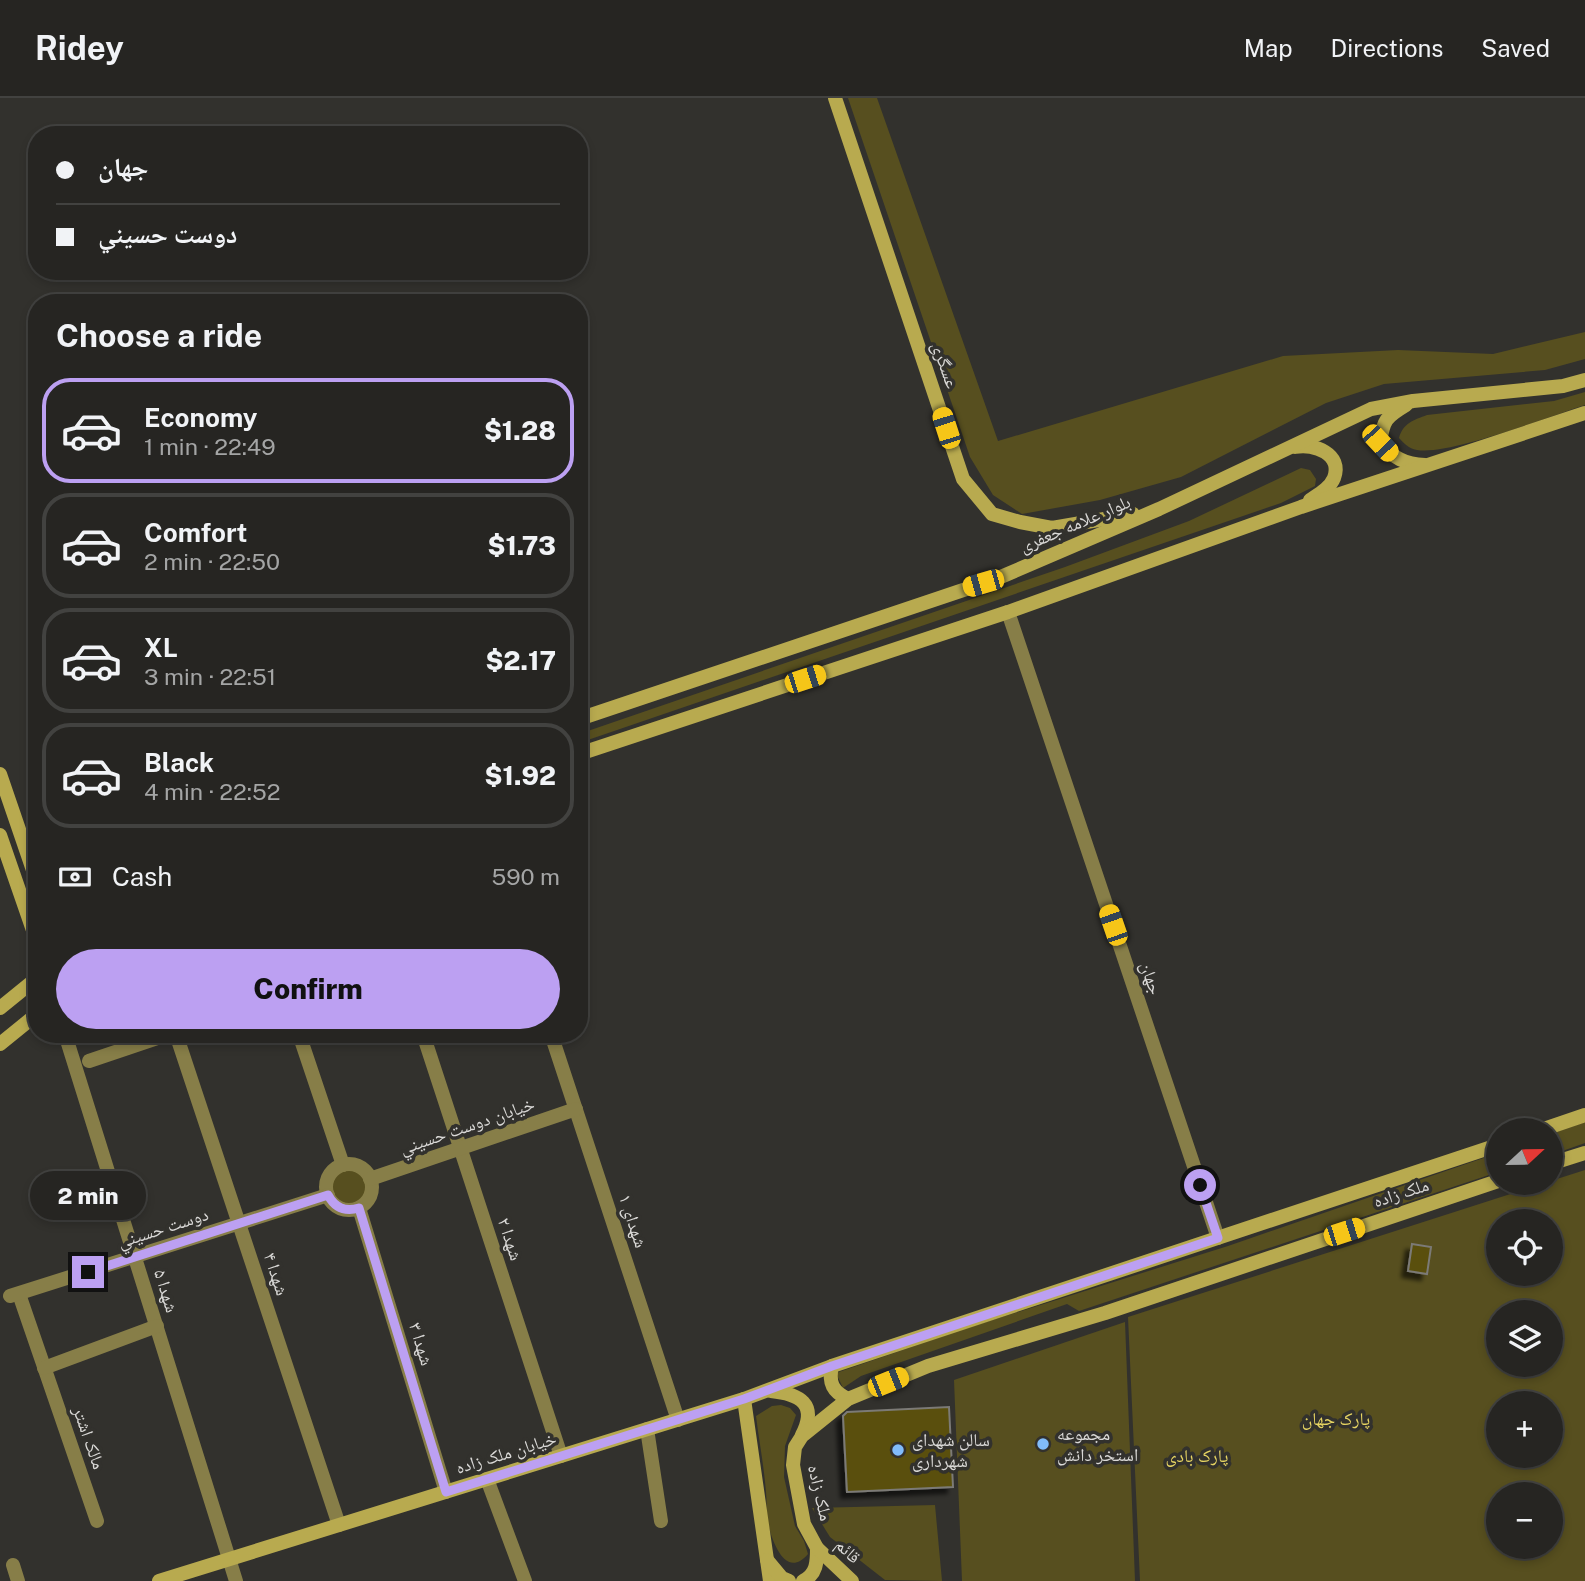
<!DOCTYPE html>
<meta charset="utf-8">
<style>
:root{--surface:#262522;--page:#2e2d2a;--text:#f1f3f6;--muted:#a4a5a5;--line:#424240;--accent:#bca0f2}
body{margin:0;font-family:"Public Sans","Noto Naskh Arabic",sans-serif;background:var(--page);color:var(--text);height:100vh;display:flex;flex-direction:column;font-size:26px;white-space:nowrap}
*{box-sizing:border-box;margin:0}
p{font-size:23px;color:var(--muted)}
.icon{flex:none;width:38px;height:38px;fill:none;stroke:currentColor;stroke-width:2;stroke-linecap:round;stroke-linejoin:round}
.map{position:relative;flex:1;overflow:hidden}
.panel{position:absolute;left:28px;top:196px;width:560px;height:749px;display:flex;flex-direction:column;background:var(--surface);border-radius:28px;box-shadow:0 4px 10px #0003,0 0 0 2px var(--line)}
.panel>*{flex:none}
.top-card{position:absolute;left:28px;top:28px;width:560px;height:154px;border-radius:28px;box-shadow:0 4px 10px #0003,0 0 0 2px var(--line);display:grid;align-content:center;height:154px;padding:0 28px;background:var(--surface)}
.needle{width:46px;rotate:68deg}
.buttons{position:absolute;left:1486px;top:1020px;display:grid;gap:14px}
.buttons a{display:grid;place-items:center;width:77px;height:77px;border-radius:50%;background:var(--surface);box-shadow:0 4px 10px #0003,0 0 0 2px var(--line);font-size:35px}
.end{position:absolute;width:32px;height:32px;margin:-16px;border:9px solid #bca0f2;background:#111;box-shadow:0 0 0 4px #111}
.from{border-radius:50%}
.bubble{position:absolute;height:49px;border-radius:24px;background:var(--surface);box-shadow:0 4px 10px #0003,0 0 0 2px var(--line);font-size:23px;font-weight:800;line-height:49px;text-align:center}
.car{position:absolute;width:21px;height:42px;margin:-21px -10px;border-radius:9px;box-shadow:0 0 5px 2px #0007;background:linear-gradient(#f5c518 24%,#345 0 40%,#f5c518 0 76%,#345 0 86%,#f5c518 0)}
.top-card b{display:flex;align-items:center;gap:24px;height:66px;font-size:26px}
.top-card b+b{border-top:2px solid var(--line)}
.top-card i{width:18px;height:18px;background:var(--text)}
ul{padding:0;list-style:none}
li{display:flex;align-items:center;gap:21px;height:105px;margin:0 14px 10px;padding:0 14px;border:4px solid var(--line);border-radius:28px}
li div{flex:1}
li b{display:block;font-size:26px}
li em{font-style:normal;font-weight:800}
li.current{border-color:var(--accent)}
li>.icon{width:63px;height:63px;stroke-width:1.5}
h2{padding:0 28px;font-size:32px;line-height:84px}
.pay{display:flex;align-items:center;gap:18px;height:77px;padding:0 28px;font-size:26px}
.pay p{margin-inline-start:auto}
.cta{display:flex;gap:14px;margin-top:auto;padding:14px 28px}
.cta a{flex:1;height:80px;border-radius:42px;background:var(--accent);color:#111;font-size:28px;font-weight:800;line-height:80px;text-align:center}
header{display:flex;align-items:center;gap:42px;box-sizing:border-box;height:98px;padding:0 35px;background:var(--surface);border-bottom:2px solid var(--line)}
header strong{font-size:33px}
nav{display:flex;gap:38px;margin-inline-start:auto;font-size:24px}
.map>svg:first-child{display:block}
.green{fill:#574f1f;fill-rule:evenodd}
.building{fill:#5a500a;stroke:#7b7a76;stroke-width:2;filter:url(#shadow)}
.lines{fill:none;stroke-linecap:round;stroke-linejoin:round}
.minor{stroke:#877e48;stroke-width:14}
.tertiary{stroke:#877e48;stroke-width:14}
.secondary{stroke:#b8aa4f;stroke-width:14}
.route{stroke:#bca0f2;stroke-width:9}
.poi-dot{fill:#81bcfa;stroke:#32312d;stroke-width:2.5}
.labels{text-anchor:middle;stroke-width:7;stroke-linejoin:round;paint-order:stroke}
.street-label{font-size:18px;fill:#dad9d7;stroke:#32312d}
.park-label{font-size:18px;fill:#e6d462;stroke:#32312d}
.poi-label{font-size:18px;fill:#dad9d7;stroke:#32312d;text-anchor:start}
</style>
<header>
<strong>Ridey</strong>
<nav><a>Map</a><a>Directions</a><a>Saved</a></nav>
</header>
<div class="map">
<svg width="1585" height="1483" viewBox="0 0 1585 1483">
<defs>
<filter id="shadow"><feDropShadow dx="-6" dy="6" stdDeviation="2" flood-color="#0009"/></filter>
</defs>
<rect width="100%" height="100%" fill="#32312d"/>
<g class="green">
<polygon points="848,0 877,0 998,343 1283,258 1398,252 1493,256 1585,234 1585,261 1545,272 1384,286 1326,305 1181,379 1100,402 1022,416 993,397 970,359"/>
<path d="M1585,294V307C1551,318 1448,358 1417,352C1408,350 1405,346 1399,340C1403,325 1414,322 1427,317L1554,303Z"/>
<polygon points="1301,370 1310,372 1316,381 1315,388 1281,405 579,645 579,636 1065,469 1189,423"/>
<polygon points="1585,1024 1585,1045 1551,1057 1551,1036"/>
<polygon points="1498,1055 1498,1074 1079,1213 1067,1206 861,1278 843,1290 836,1275 964,1231 1228,1148"/>
<circle cx="350" cy="1089" r="20"/>
<path d="M1585,1072V1483H1140L1128,1219ZM1498,1124H1550V1176H1498ZM1498,1214H1550V1267H1498ZM1498,1306H1550V1358H1498ZM1498,1396H1550V1449H1498Z"/>
<polygon points="1125,1224 1135,1483 962,1483 954,1282"/>
<path d="M781,1307L790,1310L796,1317L785,1348L784,1379L795,1428L804,1443L808,1456C785,1483 771,1441 767,1421C766,1412 767,1403 766,1394C764,1368 759,1343 756,1318L772,1308Z"/>
<polygon points="935,1407 942,1483 885,1482 830,1439 812,1410"/>
</g>
<g class="building">
<polygon points="1412,1146 1431,1149 1427,1176 1408,1173"/>
<polygon points="949,1309 953,1389 847,1394 843,1318 847,1314"/>
</g>
<g class="lines">
<g class="minor">
<polyline points="65,936 236,1483"/>
<polyline points="176,936 339,1427"/>
<polyline points="299,936 343,1067"/>
<polyline points="423,936 561,1358"/>
<polyline points="551,936 678,1322"/>
<polyline points="89,963 169,936"/>
<circle cx="349" cy="1089" r="23"/>
<polyline points="370,1081 576,1011"/>
<polyline points="359,1110 446,1394"/>
<polyline points="19,1196 97,1423"/>
<polyline points="10,1198 328,1097"/>
<polyline points="44,1270 157,1228"/>
<polyline points="647,1331 661,1423"/>
<polyline points="487,1381 525,1483"/>
<polyline points="13,1467 18,1483"/>
</g>
<polyline class="tertiary" points="1008,514 1218,1140"/>
<g class="secondary">
<polyline points="835,0 963,381 992,416 1020,424 1052,430 1133,416"/>
<path d="M1406,307C1386,319 1383,322 1380,345C1394,360 1404,366 1425,367"/>
<path d="M1295,349C1314,345 1343,356 1334,380C1330,390 1319,396 1310,402"/>
<polyline points="579,621 996,481 1159,411 1371,311 1413,303 1563,288 1585,282"/>
<polyline points="579,656 1008,514 1301,409 1585,315"/>
<polyline points="0,676 37,784"/>
<polyline points="0,737 37,844"/>
<polyline points="0,910 37,880"/>
<polyline points="0,946 37,916"/>
<polyline points="1541,1032 1585,1017"/>
<polyline points="1550,1066 1585,1055"/>
<path d="M832,1268C828,1285 833,1294 848,1301"/>
<path d="M771,1293C800,1296 818,1306 802,1337"/>
<polyline points="744,1301 770,1483"/>
<polyline points="767,1462 782,1480 789,1483"/>
<polyline points="159,1483 744,1301 832,1268 1498,1047"/>
<path d="M803,1483C817,1476 817,1464 817,1450"/>
<polyline points="852,1483 817,1450 804,1426 793,1367 795,1349 802,1338 848,1301 928,1268 1105,1215 1498,1083"/>
</g>
</g>
<g class="lines">
<path class="route" d="M88,1174L328,1097C335,1110 345,1114 359,1110L446,1394L744,1301L832,1268L1218,1140L1200,1087"/>
</g>
<g class="poi-dot">
<circle cx="1043" cy="1346" r="7"/>
<circle cx="898" cy="1352" r="7"/>
</g>
<g class="labels">
<g class="street-label">
<text transform="translate(945 267) rotate(71)" y="6">عسگری</text>
<text transform="translate(1075 426) rotate(-23)" y="6">بلوار علامه جعفری</text>
<text transform="translate(1151 880) rotate(71)" y="6">جهان</text>
<text transform="translate(467 1028) rotate(-19)" y="6">خیابان دوست حسيني</text>
<text transform="translate(1401 1095) rotate(-18)" y="6">ملک زاده</text>
<text transform="translate(633 1123) rotate(72)" y="6">شهدای ۱</text>
<text transform="translate(163 1130) rotate(-18)" y="6">دوست حسيني</text>
<text transform="translate(510 1141) rotate(72)" y="6">شهدا ۲</text>
<text transform="translate(276 1176) rotate(72)" y="6">شهدا ۴</text>
<text transform="translate(166 1193) rotate(73)" y="6">شهدا ۵</text>
<text transform="translate(421 1246) rotate(73)" y="6">شهدا ۳</text>
<text transform="translate(89 1340) rotate(71)" y="6">مالک اشتر</text>
<text transform="translate(506 1355) rotate(-17)" y="6">خیابان ملک زاده</text>
<text transform="translate(820 1395) rotate(77)" y="6">ملک زاده</text>
<text transform="translate(848 1453) rotate(44)" y="6">قائم</text>
</g>
<g class="park-label">
<text x="1336" y="1327">پارک جهان</text>
<text x="1197" y="1364">پارک بادی</text>
</g>
<g class="poi-label">
<text x="1057" y="1342">مجموعه<tspan x="1057" dy="21">استخر دانش</tspan></text>
<text x="912" y="1348">سالن شهدای<tspan x="912" dy="21">شهرداری</tspan></text>
</g>
</g>
</svg>
<div class="buttons">
<a><svg class="needle" viewBox="-14 -14 28 28"><path d="M0-13l5 13h-10z" fill="#e53935"/><path d="M0 13l5-13h-10z" fill="#a4a5a5"/></svg></a>
<a><svg class="icon" aria-label="locate" viewBox="0 0 24 24"><circle cx="12" cy="12" r="6"/><path d="M12 2v4M12 18v4M2 12h4M18 12h4"/></svg></a>
<a><svg class="icon" aria-label="layers" viewBox="0 0 24 24"><path d="M12 4l9 5-9 5-9-5zM3 14l9 5 9-5"/></svg></a>
<a>+</a>
<a>−</a>
</div>
<i class="end from" style="left:1200px;top:1087px"></i>
<i class="end" style="left:88px;top:1174px"></i>
<div class="bubble" style="left:30px;top:1073px;width:116px">2 min</div>
<i class="car" style="left:946px;top:330px;rotate:342deg"></i>
<i class="car" style="left:1380px;top:345px;rotate:137deg"></i>
<i class="car" style="left:983px;top:485px;rotate:254deg"></i>
<i class="car" style="left:805px;top:581px;rotate:72deg"></i>
<i class="car" style="left:1113px;top:827px;rotate:341deg"></i>
<i class="car" style="left:1344px;top:1134px;rotate:72deg"></i>
<i class="car" style="left:888px;top:1284px;rotate:68deg"></i>
<div class="top-card">
<b><i class="from"></i>جهان</b>
<b><i></i>دوست حسيني</b>
</div>
<section class="panel">
<h2>Choose a ride</h2>
<ul>
<li class="current"><svg class="icon" aria-label="car" viewBox="0 0 24 24"><path d="M5 17H2v-5l4-1 3-4h7l3 4 3 1v5h-3M9 17h6M6 11h13"/><circle cx="7" cy="17" r="2"/><circle cx="17" cy="17" r="2"/></svg><div><b>Economy</b><p>1 min · 22:49</p></div><em>$1.28</em></li>
<li><svg class="icon" aria-label="car" viewBox="0 0 24 24"><path d="M5 17H2v-5l4-1 3-4h7l3 4 3 1v5h-3M9 17h6M6 11h13"/><circle cx="7" cy="17" r="2"/><circle cx="17" cy="17" r="2"/></svg><div><b>Comfort</b><p>2 min · 22:50</p></div><em>$1.73</em></li>
<li><svg class="icon" aria-label="car" viewBox="0 0 24 24"><path d="M5 17H2v-5l4-1 3-4h7l3 4 3 1v5h-3M9 17h6M6 11h13"/><circle cx="7" cy="17" r="2"/><circle cx="17" cy="17" r="2"/></svg><div><b>XL</b><p>3 min · 22:51</p></div><em>$2.17</em></li>
<li><svg class="icon" aria-label="car" viewBox="0 0 24 24"><path d="M5 17H2v-5l4-1 3-4h7l3 4 3 1v5h-3M9 17h6M6 11h13"/><circle cx="7" cy="17" r="2"/><circle cx="17" cy="17" r="2"/></svg><div><b>Black</b><p>4 min · 22:52</p></div><em>$1.92</em></li>
</ul>
<div class="pay"><svg class="icon" aria-label="cash" viewBox="0 0 24 24"><path d="M3 7h18v10H3z"/><circle cx="12" cy="12" r="2"/></svg>Cash<p>590 m</p></div>
<div class="cta"><a>Confirm</a></div>
</section>
</div>
